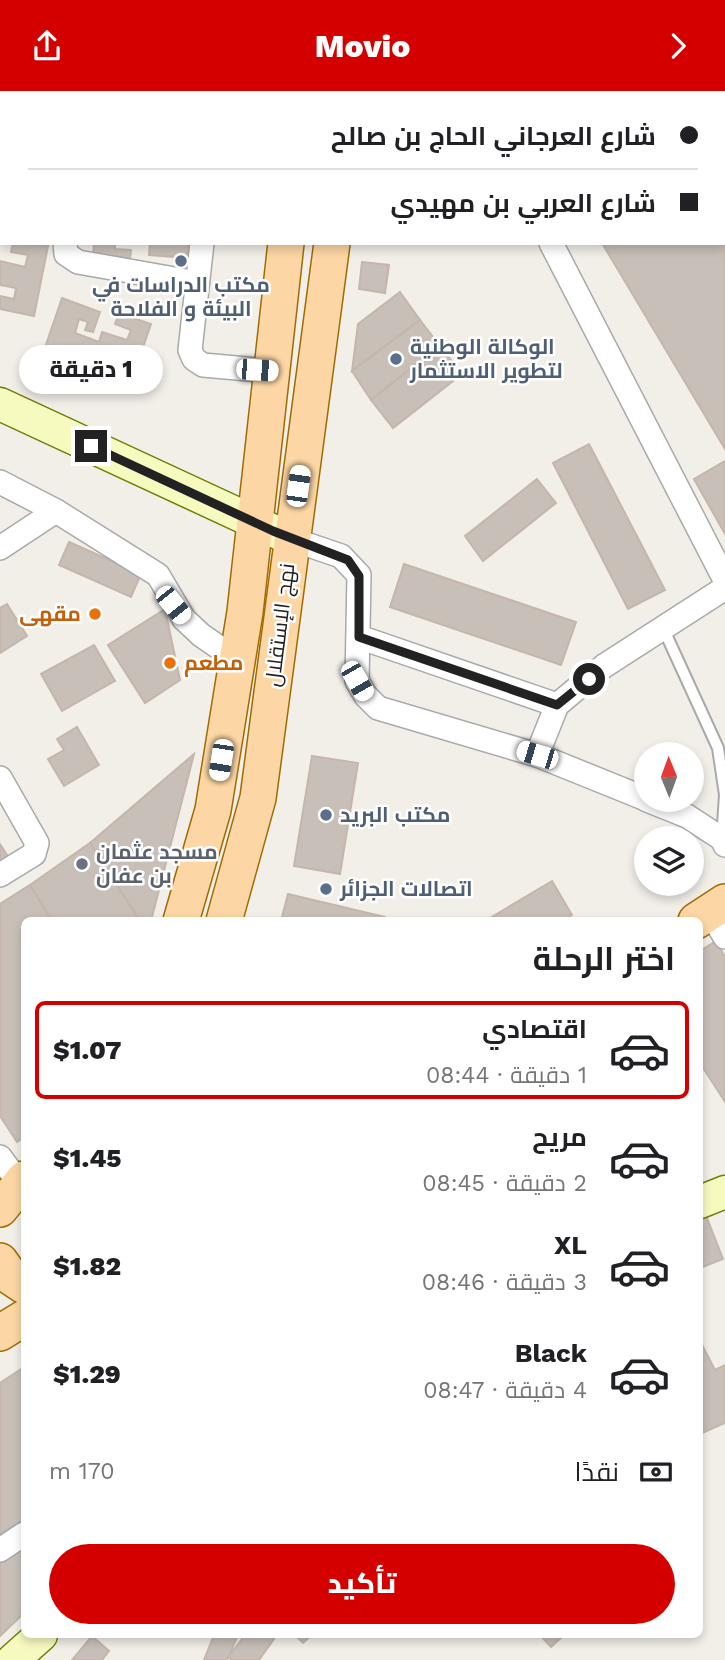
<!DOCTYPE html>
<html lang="ar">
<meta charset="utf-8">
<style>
:root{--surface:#fff;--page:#f6f6f6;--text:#202124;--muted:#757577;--line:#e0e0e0;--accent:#d40000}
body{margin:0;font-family:"Work Sans",Cairo,sans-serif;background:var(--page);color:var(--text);direction:rtl;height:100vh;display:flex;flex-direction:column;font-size:26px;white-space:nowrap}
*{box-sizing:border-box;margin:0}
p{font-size:23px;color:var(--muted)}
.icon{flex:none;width:38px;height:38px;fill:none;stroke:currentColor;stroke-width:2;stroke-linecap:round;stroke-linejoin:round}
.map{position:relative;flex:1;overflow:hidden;direction:ltr}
.panel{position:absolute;left:21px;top:826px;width:682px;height:721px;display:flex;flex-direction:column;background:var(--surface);border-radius:10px;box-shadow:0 4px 10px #0003;direction:rtl}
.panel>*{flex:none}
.top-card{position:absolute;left:0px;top:0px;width:726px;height:154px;box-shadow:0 4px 10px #0003;direction:rtl;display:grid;align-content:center;height:154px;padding:0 28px;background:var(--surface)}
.needle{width:46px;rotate:359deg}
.fabs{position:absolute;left:634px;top:651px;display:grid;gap:14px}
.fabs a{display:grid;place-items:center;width:70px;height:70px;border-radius:50%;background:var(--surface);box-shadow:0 4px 10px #0003;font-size:35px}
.end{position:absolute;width:32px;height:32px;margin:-16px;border:9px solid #222;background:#fff;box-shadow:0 0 0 4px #fff}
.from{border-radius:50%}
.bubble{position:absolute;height:49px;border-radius:24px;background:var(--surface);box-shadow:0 4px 10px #0003;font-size:23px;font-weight:800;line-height:49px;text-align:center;direction:rtl}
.car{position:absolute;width:21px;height:42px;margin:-21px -10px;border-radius:9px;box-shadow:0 0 5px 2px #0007;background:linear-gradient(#fff 24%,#345 0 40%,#fff 0 76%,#345 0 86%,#fff 0)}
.top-card b{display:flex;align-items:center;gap:24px;height:66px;font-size:26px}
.top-card b+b{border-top:2px solid var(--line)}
.top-card i{width:18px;height:18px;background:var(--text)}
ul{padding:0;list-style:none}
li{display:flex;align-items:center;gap:21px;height:98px;margin:0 14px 10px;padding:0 14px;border:4px solid transparent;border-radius:10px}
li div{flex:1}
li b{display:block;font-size:26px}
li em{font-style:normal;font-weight:800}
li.active{border-color:var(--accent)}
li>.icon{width:63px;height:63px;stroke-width:1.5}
h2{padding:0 28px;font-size:32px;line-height:84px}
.pay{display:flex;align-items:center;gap:18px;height:77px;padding:0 28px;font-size:26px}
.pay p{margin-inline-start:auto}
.primary-button{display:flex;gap:14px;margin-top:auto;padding:14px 28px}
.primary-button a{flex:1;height:80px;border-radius:42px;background:var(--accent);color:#fff;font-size:28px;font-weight:800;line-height:80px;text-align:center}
header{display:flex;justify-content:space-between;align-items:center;height:91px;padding:0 28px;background:var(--accent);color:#fff;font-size:32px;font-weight:800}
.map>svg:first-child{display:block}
.building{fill:#c7bfb8;stroke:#c4b6ab;stroke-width:2}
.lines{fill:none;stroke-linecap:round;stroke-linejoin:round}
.lane-casing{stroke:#a9a9a9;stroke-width:14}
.street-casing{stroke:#a9a9a9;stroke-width:26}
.secondary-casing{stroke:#707d05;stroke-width:35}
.primary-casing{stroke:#a06b00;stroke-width:38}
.lane{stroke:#fff;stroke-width:10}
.street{stroke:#fff;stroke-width:23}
.secondary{stroke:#f7fabf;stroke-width:32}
.primary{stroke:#fcd6a4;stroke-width:35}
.route{stroke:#222;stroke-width:9}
.service-dot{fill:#5c6f8a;stroke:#fff;stroke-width:2.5}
.food-dot{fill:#e8710a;stroke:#fff;stroke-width:2.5}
.worship-dot{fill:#6b7280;stroke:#fff;stroke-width:2.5}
.labels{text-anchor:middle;stroke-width:5;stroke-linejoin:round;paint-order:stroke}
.service-label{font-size:21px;font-weight:bold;fill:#4e5e75;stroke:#fff;text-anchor:start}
.food-label{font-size:21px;font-weight:bold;fill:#c56008;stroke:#fff;text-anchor:end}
.street-label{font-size:21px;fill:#222;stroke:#fff}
.worship-label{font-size:21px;font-weight:bold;fill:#5b616d;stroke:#fff;text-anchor:start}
</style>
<header><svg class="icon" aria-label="forward" viewBox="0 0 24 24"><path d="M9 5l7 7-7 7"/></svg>Movio<svg class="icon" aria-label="share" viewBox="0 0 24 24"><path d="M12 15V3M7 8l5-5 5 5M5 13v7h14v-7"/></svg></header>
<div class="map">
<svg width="725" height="1569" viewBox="0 0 725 1569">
<rect width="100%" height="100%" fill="#f2efe9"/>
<g class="building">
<polygon points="0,0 22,0 2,2 2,24"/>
<polygon points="542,0 628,0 629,2 539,2"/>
<polygon points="724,145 725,146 725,358 602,152 724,152"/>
<polygon points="13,152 48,155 34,225 0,218 0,205 14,208 16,197 0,194 0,170 25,176 28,164 11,161"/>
<polygon points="94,152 115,152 115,158 131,159 130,168 93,165"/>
<polygon points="150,152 188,152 187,167 149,164"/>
<polygon points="362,171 389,174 385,202 359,198"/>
<polygon points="400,201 420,229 352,280 358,233"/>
<polygon points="62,207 100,221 93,241 85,239 88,231 79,228 75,242 99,251 102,241 127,249 131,239 115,233 119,222 151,233 128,299 93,287 97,276 112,280 115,269 90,261 87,268 66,260 62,272 76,277 74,285 39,274"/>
<polygon points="420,229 440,255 371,309 352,280"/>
<polygon points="440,255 462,283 393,337 371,309"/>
<polygon points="589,353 665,499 628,518 553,372"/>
<polygon points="725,370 725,443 694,388"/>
<polygon points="537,388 556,412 483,470 465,445"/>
<polygon points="69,451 141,483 131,506 59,474"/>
<polygon points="404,473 576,531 561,574 390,516"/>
<polygon points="7,513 27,545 0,562 0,517"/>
<polygon points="165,518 180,589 145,612 108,554"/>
<polygon points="94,554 115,590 62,620 41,583"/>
<polygon points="77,636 99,674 64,695 48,668 64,659 57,648"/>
<polygon points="194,663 151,830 140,830 90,752"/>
<polygon points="312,665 358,672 340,783 294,775"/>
<polygon points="90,752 140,830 52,830 30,794"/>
<polygon points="0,753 9,767 0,773"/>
<polygon points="552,790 572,824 562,830 491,830 490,827"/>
<polygon points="30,794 52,830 24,830 24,1047 17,1051 0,1025 0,813"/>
<polygon points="288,803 385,826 384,830 281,830"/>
<polygon points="716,850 725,866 725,1011 700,972 700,860"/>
<polygon points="705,1122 723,1168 700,1177 700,1124"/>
<polygon points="700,1250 715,1279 725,1274 725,1332 700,1343"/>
<polygon points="24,1276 24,1428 0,1443 0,1292"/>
<polygon points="21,1456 24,1461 24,1522 0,1545 0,1469"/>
<polygon points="214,1544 238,1544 227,1569 204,1569"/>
<polygon points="245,1544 268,1544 274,1548 259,1569 232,1569 228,1566"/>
<polygon points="295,1544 312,1544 303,1552"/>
<polygon points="540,1544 564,1544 551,1556"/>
<polygon points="92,1545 109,1560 102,1569 72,1569"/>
</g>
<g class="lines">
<g class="lane-casing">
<polyline id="lane" points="664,539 718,657 725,704 722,748"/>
</g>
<g class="street-casing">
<g id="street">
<polyline points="92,0 92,2"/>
<polyline points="475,0 476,2"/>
<polyline points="658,0 660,2"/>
<polyline points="220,2 220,0"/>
<polyline points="507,2 510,0"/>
<polyline points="724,99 725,100"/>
<polyline points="65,152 66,163 78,171 197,192"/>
<polyline points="202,152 190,259 194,268 203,274 271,280"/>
<polyline points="551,152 725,489"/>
<polyline points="0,391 56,420 158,484 184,528 201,544 236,568"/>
<polyline points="291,448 341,465 359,484 357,590 366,605 378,617 537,664 646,708"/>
<polyline points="0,457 56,420"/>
<polyline points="359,546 557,614"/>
<polyline points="537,664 557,614 604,575 725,497"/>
<polyline points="0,687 37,752 34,763 0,784"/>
<polyline points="647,709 687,725 722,748 725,754"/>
<polyline points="710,821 725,846"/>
<polyline points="0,1066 20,1093"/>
<polyline points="0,1459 24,1443"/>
</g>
</g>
<g class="secondary-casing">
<g id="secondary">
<polyline points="0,313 291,448"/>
<polyline points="700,1111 725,1101"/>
<polyline points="13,1569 41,1544"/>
</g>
</g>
<g class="primary-casing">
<g id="primary">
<polyline points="305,2 305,0"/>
<polyline points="350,2 350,0"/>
<polyline points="181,830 213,719 245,521 286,152"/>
<polyline points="224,830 258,707 332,152"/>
<polyline points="696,830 725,811"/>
<polyline points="0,1118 24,1088"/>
<polyline points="0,1170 12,1187 24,1195"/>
<polyline points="0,1242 24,1227"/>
</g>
</g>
<use href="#lane" class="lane"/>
<use href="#street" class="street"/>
<use href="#secondary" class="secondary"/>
<use href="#primary" class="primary"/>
</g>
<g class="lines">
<polyline class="route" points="91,355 273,440 348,469 359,485 359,546 557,614 589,588"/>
</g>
<g class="service-dot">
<circle cx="181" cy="170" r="7"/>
<circle cx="396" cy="268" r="7"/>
<circle cx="326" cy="724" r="7"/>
<circle cx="326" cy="798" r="7"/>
</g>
<g class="food-dot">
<circle cx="95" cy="523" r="7"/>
<circle cx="170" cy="572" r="7"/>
</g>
<circle class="worship-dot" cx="82" cy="773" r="7"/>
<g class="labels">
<g class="service-label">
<text x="181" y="201" text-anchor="middle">مكتب الدراسات في<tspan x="181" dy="24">البيئة و الفلاحة</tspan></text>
<text x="410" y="263">الوكالة الوطنية<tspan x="410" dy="24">لتطوير الاستثمار</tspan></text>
<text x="340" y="731">مكتب البريد</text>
<text x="340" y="805">اتصالات الجزائر</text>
</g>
<g class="food-label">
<text x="81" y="530">مقهى</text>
<text x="184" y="579" text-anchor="start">مطعم</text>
</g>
<g class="street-label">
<text transform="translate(280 534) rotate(-83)" y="7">نهج الإستقلال</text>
</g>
<g class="worship-label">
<text x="96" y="768">مسجد عثمان<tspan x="96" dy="24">بن عفان</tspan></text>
</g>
</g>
</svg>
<div class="fabs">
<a><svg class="needle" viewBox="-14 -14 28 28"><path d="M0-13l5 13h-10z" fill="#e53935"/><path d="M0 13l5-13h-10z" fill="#757577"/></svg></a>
<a><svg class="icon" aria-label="layers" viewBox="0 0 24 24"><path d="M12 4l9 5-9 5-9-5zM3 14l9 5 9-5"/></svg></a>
</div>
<i class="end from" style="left:589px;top:588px"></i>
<i class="end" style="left:91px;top:355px"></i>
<div class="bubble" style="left:19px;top:254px;width:144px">1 دقيقة</div>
<i class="car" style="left:257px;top:279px;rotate:94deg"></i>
<i class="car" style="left:298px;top:395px;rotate:8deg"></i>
<i class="car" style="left:173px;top:514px;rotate:141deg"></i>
<i class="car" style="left:357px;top:590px;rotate:150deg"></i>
<i class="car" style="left:537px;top:664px;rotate:287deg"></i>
<i class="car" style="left:221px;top:669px;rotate:189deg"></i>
<div class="top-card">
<b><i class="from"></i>شارع العرجاني الحاج بن صالح</b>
<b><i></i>شارع العربي بن مهيدي</b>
</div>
<section class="panel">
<h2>اختر الرحلة</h2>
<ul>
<li class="active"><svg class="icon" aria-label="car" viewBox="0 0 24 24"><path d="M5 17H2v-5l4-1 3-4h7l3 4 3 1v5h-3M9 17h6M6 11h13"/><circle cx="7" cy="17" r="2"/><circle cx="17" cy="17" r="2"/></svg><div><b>اقتصادي</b><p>1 دقيقة · 08:44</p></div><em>$1.07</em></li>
<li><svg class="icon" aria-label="car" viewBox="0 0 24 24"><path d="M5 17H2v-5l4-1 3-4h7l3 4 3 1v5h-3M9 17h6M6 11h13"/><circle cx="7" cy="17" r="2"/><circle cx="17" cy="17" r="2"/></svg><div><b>مريح</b><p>2 دقيقة · 08:45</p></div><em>$1.45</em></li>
<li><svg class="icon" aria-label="car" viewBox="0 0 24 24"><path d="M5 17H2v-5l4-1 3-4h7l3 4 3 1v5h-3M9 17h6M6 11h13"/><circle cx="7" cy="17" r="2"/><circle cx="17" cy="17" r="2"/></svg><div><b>XL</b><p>3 دقيقة · 08:46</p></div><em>$1.82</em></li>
<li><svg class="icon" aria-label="car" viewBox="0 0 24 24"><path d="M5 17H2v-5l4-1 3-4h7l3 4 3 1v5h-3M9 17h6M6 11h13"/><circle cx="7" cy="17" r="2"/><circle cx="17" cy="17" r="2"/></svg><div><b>Black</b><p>4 دقيقة · 08:47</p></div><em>$1.29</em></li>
</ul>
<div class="pay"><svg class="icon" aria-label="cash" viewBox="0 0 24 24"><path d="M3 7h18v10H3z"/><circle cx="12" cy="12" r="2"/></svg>نقدًا<p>170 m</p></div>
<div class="primary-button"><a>تأكيد</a></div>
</section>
</div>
